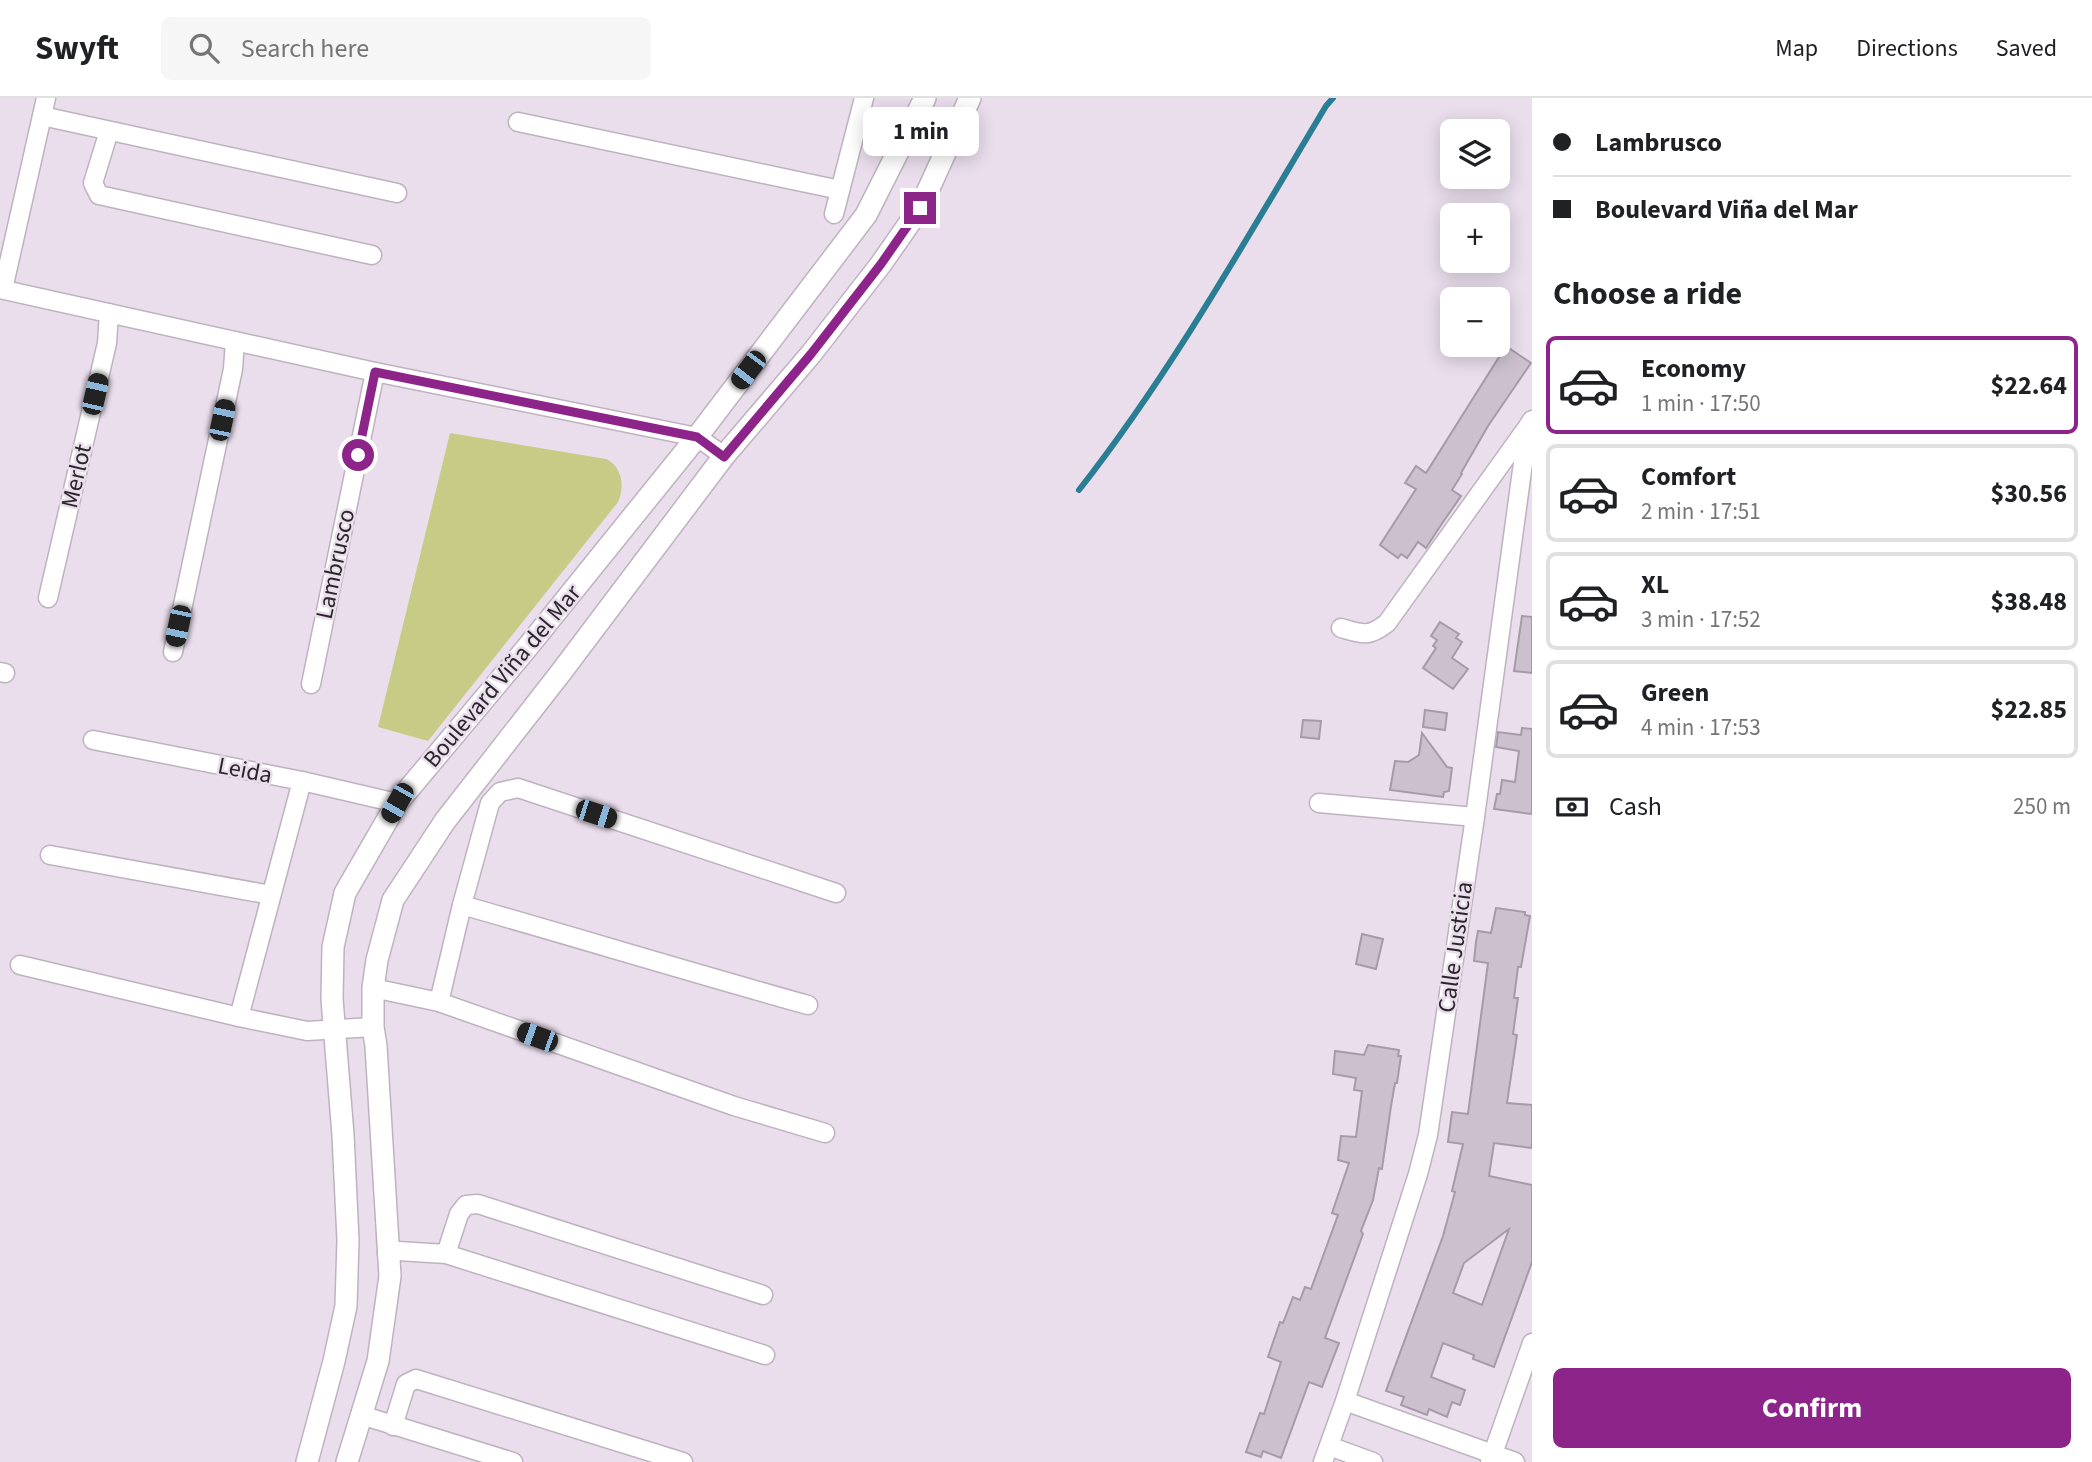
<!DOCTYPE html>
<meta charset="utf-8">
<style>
:root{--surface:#fff;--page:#f6f6f6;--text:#202124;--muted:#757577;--line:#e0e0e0;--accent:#8d2489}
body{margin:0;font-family:"Source Sans 3",sans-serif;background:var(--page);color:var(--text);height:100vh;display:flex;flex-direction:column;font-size:26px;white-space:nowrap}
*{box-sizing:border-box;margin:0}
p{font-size:23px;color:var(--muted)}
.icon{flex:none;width:38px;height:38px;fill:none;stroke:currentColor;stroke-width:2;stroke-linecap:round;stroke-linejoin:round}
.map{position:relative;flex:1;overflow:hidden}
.panel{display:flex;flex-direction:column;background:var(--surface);width:560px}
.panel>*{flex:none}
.top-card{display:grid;align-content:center;height:154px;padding:0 21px;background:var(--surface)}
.tools{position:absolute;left:1440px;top:21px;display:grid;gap:14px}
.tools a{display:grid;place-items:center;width:70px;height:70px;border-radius:10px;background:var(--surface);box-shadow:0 4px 18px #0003;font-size:35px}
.end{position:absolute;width:32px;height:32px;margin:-16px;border:9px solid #8d2489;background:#fff;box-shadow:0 0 0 4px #fff}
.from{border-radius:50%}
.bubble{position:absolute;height:49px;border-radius:10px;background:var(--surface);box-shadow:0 4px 18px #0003;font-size:23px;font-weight:700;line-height:49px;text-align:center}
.car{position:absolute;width:21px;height:42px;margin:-21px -10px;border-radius:9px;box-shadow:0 0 5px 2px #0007;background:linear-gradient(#222 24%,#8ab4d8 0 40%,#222 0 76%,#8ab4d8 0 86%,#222 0)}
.top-card b{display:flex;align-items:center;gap:24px;height:66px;font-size:26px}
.top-card b+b{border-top:2px solid var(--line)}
.top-card i{width:18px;height:18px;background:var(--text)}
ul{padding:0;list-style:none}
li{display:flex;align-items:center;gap:21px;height:98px;margin:0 14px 10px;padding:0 7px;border:4px solid var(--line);border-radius:10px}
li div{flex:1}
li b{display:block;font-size:26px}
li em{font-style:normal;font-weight:700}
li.on{border-color:var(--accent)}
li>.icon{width:63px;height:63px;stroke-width:1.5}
h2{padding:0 21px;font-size:32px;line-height:84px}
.pay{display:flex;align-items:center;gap:18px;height:77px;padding:0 21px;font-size:26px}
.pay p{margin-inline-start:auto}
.button{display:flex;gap:14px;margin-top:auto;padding:14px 21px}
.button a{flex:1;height:80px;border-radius:10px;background:var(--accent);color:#fff;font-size:28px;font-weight:700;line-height:80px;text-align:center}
header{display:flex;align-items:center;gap:42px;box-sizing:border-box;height:98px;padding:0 35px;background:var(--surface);border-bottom:2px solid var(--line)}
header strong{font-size:33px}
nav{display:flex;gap:38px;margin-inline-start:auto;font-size:24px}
.search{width:490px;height:63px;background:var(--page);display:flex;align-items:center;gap:18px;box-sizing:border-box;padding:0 24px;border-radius:10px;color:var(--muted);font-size:26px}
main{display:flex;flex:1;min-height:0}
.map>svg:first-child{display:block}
.green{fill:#c8cb86}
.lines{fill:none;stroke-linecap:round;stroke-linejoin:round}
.stream{stroke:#2a7e93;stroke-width:6}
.building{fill:#ccc0ce;stroke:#a69aa8;stroke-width:2;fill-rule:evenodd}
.minor-casing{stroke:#bfb2c0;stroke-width:21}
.tertiary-casing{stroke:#bfb2c0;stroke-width:24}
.minor{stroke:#fff;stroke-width:18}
.tertiary{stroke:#fff;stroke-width:21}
.route{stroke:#8d2489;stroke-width:9}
.labels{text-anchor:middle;stroke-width:5;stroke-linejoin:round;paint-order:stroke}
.street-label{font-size:24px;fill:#2a252b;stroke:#eadeec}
</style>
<header>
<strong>Swyft</strong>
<div class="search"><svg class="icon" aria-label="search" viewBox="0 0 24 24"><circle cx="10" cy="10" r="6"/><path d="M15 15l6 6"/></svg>Search here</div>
<nav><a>Map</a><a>Directions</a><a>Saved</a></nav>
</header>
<main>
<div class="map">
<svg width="1532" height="1364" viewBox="0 0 1532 1364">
<rect width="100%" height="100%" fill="#eadeec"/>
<path class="green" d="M450,335L606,361C622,368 625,389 618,404L428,643L378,629Z"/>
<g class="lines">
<path class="stream" d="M1079,392C1173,272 1248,138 1326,8L1333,0"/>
</g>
<g class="building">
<polygon points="1506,248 1531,265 1488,328 1461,375 1462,376 1452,392 1461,398 1439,430 1426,450 1418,444 1407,460 1401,456 1398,460 1380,447 1416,391 1405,385 1416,368 1426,375"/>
<polygon points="1522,518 1532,519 1532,575 1514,573"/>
<polygon points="1440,524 1459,536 1456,540 1462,544 1452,560 1468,571 1453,591 1423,570 1436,550 1433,548 1437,542 1431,538"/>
<polygon points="1425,612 1447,615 1445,632 1423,629"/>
<polygon points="1303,622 1321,623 1319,641 1301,639"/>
<polygon points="1522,630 1532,631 1532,716 1494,711 1497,696 1500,696 1502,682 1515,684 1519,653 1496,649 1498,634 1521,637"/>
<polygon points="1422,635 1447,669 1452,670 1449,693 1444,694 1443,699 1390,692 1395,663 1408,664 1419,657"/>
<path d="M1496,810L1525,814V817L1530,818L1521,869H1518L1514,900H1518L1513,936L1517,937L1507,1005L1532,1007V1050L1494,1045L1489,1078L1532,1087V1164L1494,1269L1473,1261L1474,1257L1443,1245L1431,1279L1465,1292L1460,1307L1452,1304L1447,1319L1429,1311L1427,1317L1401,1307L1404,1299L1386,1293L1443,1138L1455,1094L1452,1093L1463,1046L1448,1044L1452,1014L1468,1016L1488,865L1474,863L1476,844L1478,833L1491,835ZM1509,1131L1482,1207L1453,1195L1464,1165Z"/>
<polygon points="1362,836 1383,841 1376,871 1356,866"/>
<polygon points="1368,947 1399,952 1398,958 1401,958 1397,985 1395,985 1391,1008 1382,1071 1379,1070 1373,1102 1361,1133 1363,1136 1325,1240 1339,1245 1322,1289 1309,1284 1281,1360 1263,1353 1261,1359 1246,1354 1260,1315 1264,1316 1281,1264 1268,1259 1280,1224 1283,1225 1293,1199 1300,1202 1305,1189 1311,1191 1338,1117 1332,1115 1349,1065 1338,1062 1341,1038 1356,1039 1362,993 1354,992 1356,980 1333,976 1335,953 1364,957"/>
</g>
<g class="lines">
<g class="minor-casing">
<g id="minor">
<polyline points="42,18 397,95"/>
<polyline points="518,24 840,92"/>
<polyline points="109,33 93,85 99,97 372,157"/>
<polyline points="834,116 864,0"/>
<polyline points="0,191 375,274 697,339 724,358"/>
<polyline points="3,191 46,0"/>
<polyline points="48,500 107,245 109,215"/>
<path d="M1341,530C1362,536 1368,540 1387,525L1526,331"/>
<polyline points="173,554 233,271 235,243"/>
<polyline points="0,574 5,575"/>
<polyline points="311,586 375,274"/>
<polyline points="93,642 302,683 397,705"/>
<polyline points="1319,705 1475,719"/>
<polyline points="50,757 271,797"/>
<path d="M462,807C578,840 693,875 808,907"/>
<polyline points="20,867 239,919 307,933 373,929"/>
<polyline points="373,890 439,904 734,1008 825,1035"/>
<polyline points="439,904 462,807 490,705 500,694 518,690 836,795"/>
<polyline points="239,919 302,683"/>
<polyline points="387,1155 398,1153 446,1156 765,1257"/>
<polyline points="446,1156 459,1116 466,1107 478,1106 763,1197"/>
<polyline points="1345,1303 1515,1364"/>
<polyline points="361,1317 513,1364"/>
<polyline points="393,1328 406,1286 416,1281 683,1364"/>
<polyline points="1329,1348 1373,1364"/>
<polyline points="1323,1364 1345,1303 1418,1076 1428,1037 1475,719 1528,328 1532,322"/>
<polyline points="1490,1364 1532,1245"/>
</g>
</g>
<g class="tertiary-casing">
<g id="tertiary">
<polyline points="307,1364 334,1263 346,1208 348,1142 343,1037 332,901 333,849 345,795 397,705 526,551 697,339 866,117 925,0"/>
<polyline points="347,1364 378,1263 390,1178 376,948 373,929 373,890 377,862 393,802 445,723 562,573 724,358 811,256 881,166 920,110 970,0"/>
</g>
</g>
<use href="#minor" class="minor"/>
<use href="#tertiary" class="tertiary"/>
</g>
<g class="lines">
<polyline class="route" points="358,357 375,274 697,339 724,359 811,256 881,166 920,110"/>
</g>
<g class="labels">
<g class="street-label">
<text transform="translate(76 378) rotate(-77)" y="8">Merlot</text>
<text transform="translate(335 466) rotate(-78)" y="8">Lambrusco</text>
<text transform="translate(502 578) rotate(-50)" y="8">Boulevard Viña del Mar</text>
<text transform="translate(245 672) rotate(11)" y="8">Leida</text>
<text transform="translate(1455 849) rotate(-82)" y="8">Calle Justicia</text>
</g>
</g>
</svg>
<div class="tools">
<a><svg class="icon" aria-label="layers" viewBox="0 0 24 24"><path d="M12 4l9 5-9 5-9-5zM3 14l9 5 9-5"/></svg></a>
<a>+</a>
<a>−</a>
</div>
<i class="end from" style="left:358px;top:357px"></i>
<i class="end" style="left:920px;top:110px"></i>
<div class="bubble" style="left:863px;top:9px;width:116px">1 min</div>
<i class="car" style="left:748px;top:272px;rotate:217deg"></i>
<i class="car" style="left:95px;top:296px;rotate:13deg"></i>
<i class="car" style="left:222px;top:322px;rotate:12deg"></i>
<i class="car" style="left:178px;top:528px;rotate:192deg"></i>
<i class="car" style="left:397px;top:705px;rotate:210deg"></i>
<i class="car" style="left:596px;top:716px;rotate:108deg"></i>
<i class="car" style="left:537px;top:939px;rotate:290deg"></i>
</div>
<section class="panel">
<div class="top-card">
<b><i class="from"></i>Lambrusco</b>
<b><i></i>Boulevard Viña del Mar</b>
</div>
<h2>Choose a ride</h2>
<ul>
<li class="on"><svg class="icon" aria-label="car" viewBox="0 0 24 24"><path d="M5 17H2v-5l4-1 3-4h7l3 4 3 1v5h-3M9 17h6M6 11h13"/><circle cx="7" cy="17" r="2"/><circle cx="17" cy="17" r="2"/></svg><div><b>Economy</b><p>1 min · 17:50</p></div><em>$22.64</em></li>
<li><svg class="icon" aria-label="car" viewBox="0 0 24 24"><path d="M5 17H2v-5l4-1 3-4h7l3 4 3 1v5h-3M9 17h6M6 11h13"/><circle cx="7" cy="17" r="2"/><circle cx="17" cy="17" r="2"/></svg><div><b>Comfort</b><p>2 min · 17:51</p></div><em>$30.56</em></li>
<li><svg class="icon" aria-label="car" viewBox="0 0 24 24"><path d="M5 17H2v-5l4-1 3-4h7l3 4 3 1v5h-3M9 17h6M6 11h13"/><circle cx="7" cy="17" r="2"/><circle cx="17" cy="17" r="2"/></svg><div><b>XL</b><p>3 min · 17:52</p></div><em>$38.48</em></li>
<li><svg class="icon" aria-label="car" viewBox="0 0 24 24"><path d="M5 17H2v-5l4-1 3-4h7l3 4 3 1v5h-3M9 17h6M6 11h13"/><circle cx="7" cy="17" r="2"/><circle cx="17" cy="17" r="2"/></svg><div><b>Green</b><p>4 min · 17:53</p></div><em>$22.85</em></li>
</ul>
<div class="pay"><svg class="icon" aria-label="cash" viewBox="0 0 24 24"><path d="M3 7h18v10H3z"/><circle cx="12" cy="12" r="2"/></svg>Cash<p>250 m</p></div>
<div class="button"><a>Confirm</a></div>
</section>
</main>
